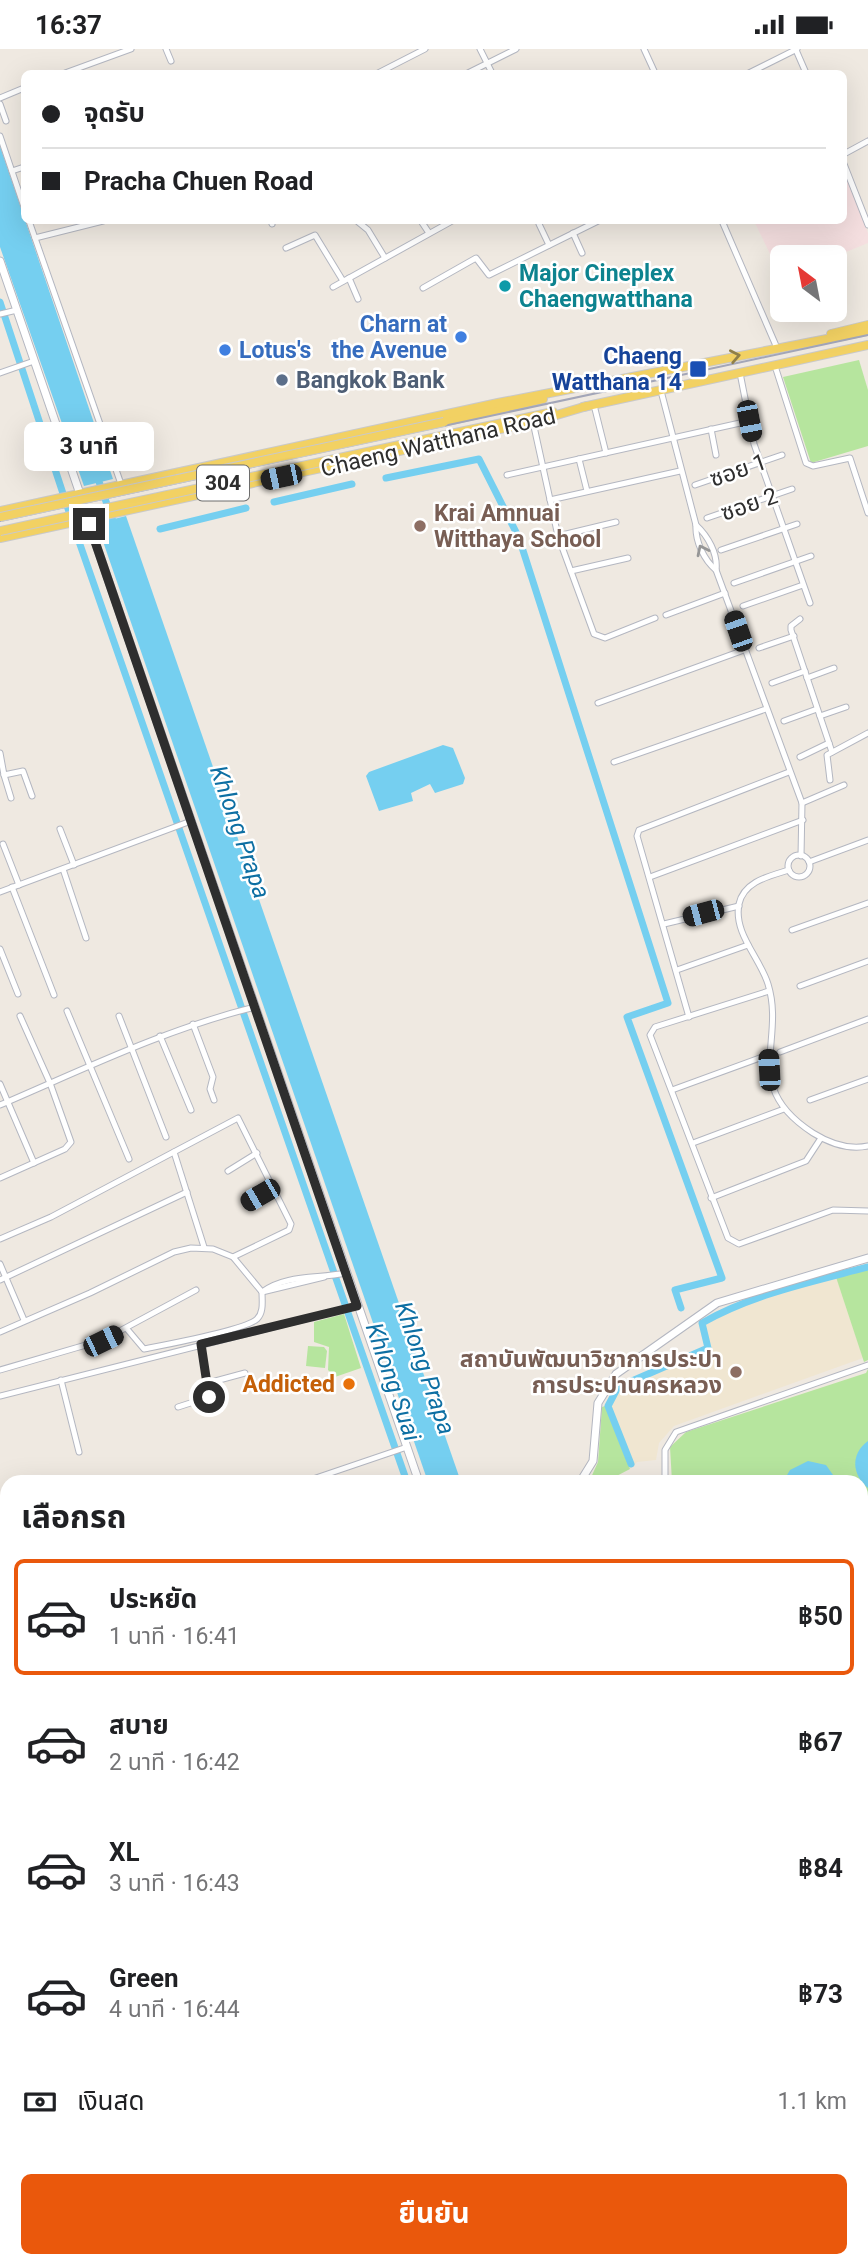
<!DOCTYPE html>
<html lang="th">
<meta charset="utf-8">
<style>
:root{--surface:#fff;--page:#f6f6f6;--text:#202124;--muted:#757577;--line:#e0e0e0;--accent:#ea580c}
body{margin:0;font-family:Roboto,"Noto Sans Thai",sans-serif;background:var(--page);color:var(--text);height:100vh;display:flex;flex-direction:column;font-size:26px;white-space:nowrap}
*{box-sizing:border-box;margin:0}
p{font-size:23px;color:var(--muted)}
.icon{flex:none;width:38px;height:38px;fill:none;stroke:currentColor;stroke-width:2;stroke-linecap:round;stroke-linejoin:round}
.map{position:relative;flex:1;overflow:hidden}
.side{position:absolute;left:0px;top:1426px;width:868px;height:793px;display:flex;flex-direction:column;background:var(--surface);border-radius:21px 21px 0 0;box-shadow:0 7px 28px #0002}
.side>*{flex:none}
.top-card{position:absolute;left:21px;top:21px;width:826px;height:154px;border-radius:10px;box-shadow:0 7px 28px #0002;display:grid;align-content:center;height:154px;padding:0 21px;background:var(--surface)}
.needle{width:46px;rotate:328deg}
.fabs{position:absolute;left:770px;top:196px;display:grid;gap:14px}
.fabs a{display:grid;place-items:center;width:77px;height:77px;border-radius:10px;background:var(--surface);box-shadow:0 7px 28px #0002;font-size:35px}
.end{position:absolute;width:32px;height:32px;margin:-16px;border:9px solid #2e2e2e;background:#fff;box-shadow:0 0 0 4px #fff}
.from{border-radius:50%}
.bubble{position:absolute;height:49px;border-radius:10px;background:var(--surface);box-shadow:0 7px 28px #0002;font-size:23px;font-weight:700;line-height:49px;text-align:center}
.car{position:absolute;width:21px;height:42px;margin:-21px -10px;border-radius:9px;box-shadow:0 0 5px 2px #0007;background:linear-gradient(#222 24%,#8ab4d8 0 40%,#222 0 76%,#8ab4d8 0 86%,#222 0)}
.top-card b{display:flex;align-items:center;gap:24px;height:66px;font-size:26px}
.top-card b+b{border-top:2px solid var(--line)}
.top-card i{width:18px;height:18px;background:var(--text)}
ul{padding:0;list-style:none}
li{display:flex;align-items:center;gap:21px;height:116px;margin:0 14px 10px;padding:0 7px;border:4px solid transparent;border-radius:10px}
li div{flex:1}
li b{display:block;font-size:26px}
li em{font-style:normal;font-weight:700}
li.current{border-color:var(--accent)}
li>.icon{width:63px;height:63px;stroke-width:1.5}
h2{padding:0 21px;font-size:32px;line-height:84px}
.pay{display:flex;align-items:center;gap:18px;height:77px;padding:0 21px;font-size:26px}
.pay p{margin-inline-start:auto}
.primary-button{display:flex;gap:14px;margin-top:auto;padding:14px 21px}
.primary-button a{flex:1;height:80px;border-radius:10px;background:var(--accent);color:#fff;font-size:28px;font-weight:700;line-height:80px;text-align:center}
.status{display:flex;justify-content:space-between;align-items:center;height:49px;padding:0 35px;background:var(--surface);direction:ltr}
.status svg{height:19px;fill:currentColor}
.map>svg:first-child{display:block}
.education{fill:#f0e6d1}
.medical{fill:#f5dfe0}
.green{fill:#b6e59e}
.water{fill:#75cff0}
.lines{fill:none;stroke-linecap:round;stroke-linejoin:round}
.canal{stroke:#75cff0;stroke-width:7}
.river{stroke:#75cff0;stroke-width:10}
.street-casing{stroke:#b4b7c1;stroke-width:7}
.secondary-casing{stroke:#b4b7c1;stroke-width:9}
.primary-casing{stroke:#c9c9c9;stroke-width:10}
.street{stroke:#fff;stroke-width:5}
.secondary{stroke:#fff;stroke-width:7}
.primary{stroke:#f2d163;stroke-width:8}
.rail{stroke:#a3a6b8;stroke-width:2}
.primary-bridge-casing{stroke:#c9c9c9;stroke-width:10;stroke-linecap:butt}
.primary-bridge{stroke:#f2d163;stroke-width:8}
.oneway{stroke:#908048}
.oneway2{stroke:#969696}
.route{stroke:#2e2e2e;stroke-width:9}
.culture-dot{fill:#0f9aa8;stroke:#fff;stroke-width:2.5}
.shop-dot{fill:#3f7fe0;stroke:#fff;stroke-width:2.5}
.transit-dot{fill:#1a4fb4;stroke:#fff;stroke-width:2.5}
.service-dot{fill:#5c6f8a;stroke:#fff;stroke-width:2.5}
.education-dot{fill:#8d6e63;stroke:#fff;stroke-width:2.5}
.food-dot{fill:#e8710a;stroke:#fff;stroke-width:2.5}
.labels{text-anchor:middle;stroke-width:5;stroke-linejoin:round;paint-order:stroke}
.shield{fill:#fff;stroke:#6d6d6d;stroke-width:2}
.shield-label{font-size:21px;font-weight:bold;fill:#2e2e2e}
.culture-label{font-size:23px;font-weight:bold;fill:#0d838f;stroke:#fff;text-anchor:start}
.shop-label{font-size:23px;font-weight:bold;fill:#366cbe;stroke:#fff;text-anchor:end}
.transit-label{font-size:23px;font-weight:bold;fill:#164399;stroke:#fff;text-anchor:end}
.service-label{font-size:23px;font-weight:bold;fill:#4e5e75;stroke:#fff;text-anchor:start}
.street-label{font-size:23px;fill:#2e2e2e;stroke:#fff}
.education-label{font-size:23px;font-weight:bold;fill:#785e54;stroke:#fff;text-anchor:start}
.food-label{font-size:23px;font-weight:bold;fill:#c56008;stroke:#fff;text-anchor:end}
.water-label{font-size:24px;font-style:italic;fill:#0d6fa3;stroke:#fff}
</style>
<div class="status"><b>16:37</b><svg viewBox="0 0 49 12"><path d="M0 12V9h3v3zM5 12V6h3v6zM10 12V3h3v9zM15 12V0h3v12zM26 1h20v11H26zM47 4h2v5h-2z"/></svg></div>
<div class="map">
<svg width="868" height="2218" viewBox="0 0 868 2218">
<rect width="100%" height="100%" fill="#efe9e1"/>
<polygon class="education" points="835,1223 863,1309 674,1377 659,1394 656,1411 637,1413 630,1420 605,1357 616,1336 705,1299 698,1274 729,1257"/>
<polygon class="medical" points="844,124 868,184 868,194 834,208 802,208 796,196 772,209 754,172 844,172"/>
<g class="green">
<polygon points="859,311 868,341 868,397 811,414 783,328"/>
<polygon points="868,1221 868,1311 864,1313 836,1228"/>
<polygon points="344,1265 361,1319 335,1328 328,1321 329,1298 314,1293 314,1273"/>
<polygon points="308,1297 324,1298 327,1302 325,1319 306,1317"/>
<polygon points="868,1320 868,1780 861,1782 861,1433 672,1433 670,1398 686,1383 866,1324"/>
<polygon points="605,1357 630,1420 605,1433 589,1433 598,1413 602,1358"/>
</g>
<g class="water">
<polygon points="0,97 113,430 84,437 0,198"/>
<polygon points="126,467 461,1433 428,1433 98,478 102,473"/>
<polygon points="443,696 453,699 465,729 463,735 435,744 430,735 411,744 413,752 379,762 366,727 369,723"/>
<path d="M868,1392V1439C852,1426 850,1405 868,1392Z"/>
<polygon points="808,1412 826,1416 838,1433 783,1433 790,1421"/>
<polygon points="861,1530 868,1534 868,1576 861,1580"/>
<polygon points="868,1583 868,1640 861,1638 861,1584"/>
</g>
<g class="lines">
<g class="canal">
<polyline points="0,253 76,484 407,1433"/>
<polyline points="97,427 115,478"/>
<polyline points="386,429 479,410 519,489 668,954 627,968 722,1229 675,1241 681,1259"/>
<polyline points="274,453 352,435"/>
<polyline points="160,480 246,459"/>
<path d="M631,1415L608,1357L618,1338L708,1299L702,1274C753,1245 811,1233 868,1218"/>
<polyline points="861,2170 868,2168"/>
<polyline points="679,2212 681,2218"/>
<polyline points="741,2218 756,2212"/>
</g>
<g class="river">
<polyline points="350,2212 375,2218"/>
<polyline points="186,2218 206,2212"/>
</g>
<g class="street-casing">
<g id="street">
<polyline points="166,0 171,12"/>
<polyline points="480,0 492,24"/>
<polyline points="644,0 655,24"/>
<polyline points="796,1 806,24"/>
<polyline points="65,24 131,0"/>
<polyline points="378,24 425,0"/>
<polyline points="468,24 516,0"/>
<polyline points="749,24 797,0"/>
<polyline points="0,49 24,39"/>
<polyline points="0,55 6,72"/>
<polyline points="0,87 24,158"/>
<polyline points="844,105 868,92"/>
<polyline points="844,115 868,176"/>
<polyline points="12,122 24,118"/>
<polyline points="29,172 121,435"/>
<polyline points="271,172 272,175"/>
<polyline points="357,172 368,181 385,209"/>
<polyline points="421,172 429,184"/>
<polyline points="722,172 777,299"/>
<polyline points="539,175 549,196"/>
<polyline points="573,184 582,204"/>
<polyline points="35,189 103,172"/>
<polyline points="286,199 315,186 343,232"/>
<polyline points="349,229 358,250"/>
<polyline points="333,238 452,172"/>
<polyline points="423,239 476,209 489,226 598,172"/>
<polyline points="0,265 17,261"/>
<polyline points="775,317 806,414 813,417 850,409 868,464"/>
<polyline points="0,324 34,312"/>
<polyline points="740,324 754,395 810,554"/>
<path d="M661,342L696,476C695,492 704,511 716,521"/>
<polyline points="594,356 606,404"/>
<polyline points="533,373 558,487 594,585 605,589 655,569"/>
<polyline points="711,380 716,406"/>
<polyline points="579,410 587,442"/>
<polyline points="507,426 749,372"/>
<polyline points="695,436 782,406"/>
<polyline points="550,451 680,422"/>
<polyline points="707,469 792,440"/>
<path d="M696,476C708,487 718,505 716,521L802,754L801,807"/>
<polyline points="558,487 616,473"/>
<polyline points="721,501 797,475"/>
<polyline points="571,522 628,509"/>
<polyline points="734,534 811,507"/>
<polyline points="743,557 803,536"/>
<polyline points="666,566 725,544"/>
<polyline points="800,570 791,577 791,581 832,703"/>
<polyline points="759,599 794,587"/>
<polyline points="807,629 834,619"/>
<polyline points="772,634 805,622"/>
<polyline points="598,654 744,601"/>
<polyline points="820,667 846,658"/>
<polyline points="784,672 817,660"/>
<polyline points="0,704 4,726 23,722 32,747"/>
<polyline points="800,708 829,694"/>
<polyline points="614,713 766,660"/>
<polyline points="4,726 11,749"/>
<polyline points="830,731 827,706 868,684"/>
<polyline points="802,754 844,736"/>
<polyline points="60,780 74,816"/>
<polyline points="3,795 19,836"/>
<circle cx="799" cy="817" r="11"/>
<polyline points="809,813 868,791"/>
<polyline points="63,820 86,889"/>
<path d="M789,821C770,827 744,832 739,855C733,884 760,909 768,935C786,993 740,1037 813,1084C829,1094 849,1101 868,1097"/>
<polyline points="650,828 803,771"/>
<polyline points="12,838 54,946"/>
<polyline points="0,843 191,772"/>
<polyline points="664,875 739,857"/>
<polyline points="792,881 868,854"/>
<polyline points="0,900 18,945"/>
<polyline points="677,921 748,896"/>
<polyline points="800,937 868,912"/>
<polyline points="769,942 655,978 650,986 728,1189 739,1195 833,1161 868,1162"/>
<polyline points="67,962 129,1110"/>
<polyline points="119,967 166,1088"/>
<polyline points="689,968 637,787 639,781 789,723"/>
<polyline points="193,975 213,1028 210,1040 214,1051"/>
<polyline points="160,987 191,1061"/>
<polyline points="780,1003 868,970"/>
<polyline points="0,1035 34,1114"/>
<polyline points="672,1041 768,1006"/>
<polyline points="810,1051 868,1030"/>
<path d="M0,1056C84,1020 166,980 255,958"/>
<polyline points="693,1094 784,1060"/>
<polyline points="174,1103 204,1198"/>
<polyline points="228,1122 257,1104"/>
<polyline points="0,1129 65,1100 71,1093 50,1034 20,967"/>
<polyline points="711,1149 806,1112 821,1089"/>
<polyline points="246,1155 273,1138"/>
<polyline points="0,1190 51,1168 238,1069 291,1175 289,1181 233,1208"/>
<polyline points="0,1215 24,1271"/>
<polyline points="0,1231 187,1143"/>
<path d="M262,1243C286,1225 319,1230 345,1224"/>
<polyline points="262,1243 324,1228"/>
<path d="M0,1283L90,1244L174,1203L191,1199L213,1200L233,1208L262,1243C262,1252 264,1263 257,1270C246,1281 164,1296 144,1300L127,1280"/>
<polyline points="0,1321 103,1291 196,1241"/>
<polyline points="61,1331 79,1403"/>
<polyline points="208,1334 245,1324"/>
<polyline points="0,1347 357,1257"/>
<polyline points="178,1358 209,1348 201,1295"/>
<polyline points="304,1433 407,1398"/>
<polyline points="665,1433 665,1401 676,1383 868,1316"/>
<polyline points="0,1533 7,1531"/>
<polyline points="0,1638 7,1657"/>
<polyline points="0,1697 7,1694"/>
<polyline points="0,1730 7,1744"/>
<polyline points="0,1823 7,1824"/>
<polyline points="0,1870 7,1870"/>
<polyline points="0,1921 7,1921"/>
<polyline points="0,2045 7,2042"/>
<polyline points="0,2100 7,2097"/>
<polyline points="861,2136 868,2134"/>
<polyline points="0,2179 7,2176"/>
<polyline points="190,2212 193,2218"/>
<polyline points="320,2212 320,2218"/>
<polyline points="412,2212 414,2218"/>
<polyline points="443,2212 445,2218"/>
<polyline points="28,2218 43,2212"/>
<polyline points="147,2218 161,2212"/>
<polyline points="368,2218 369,2212"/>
<polyline points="472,2218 495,2212"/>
<polyline points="505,2218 506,2212"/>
<polyline points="843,2218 868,2210"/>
</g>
</g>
<g class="secondary-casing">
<g id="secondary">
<polyline points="0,212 80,445"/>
<polyline points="87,469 419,1433"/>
<polyline points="580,1433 593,1412 598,1354 616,1325 717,1254 868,1209"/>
<polyline points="693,2212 695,2218"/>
</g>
</g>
<g class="primary-casing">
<g id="primary">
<polyline points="831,285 868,276"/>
<polyline points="583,358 868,296"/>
<polyline points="444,373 543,350"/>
<polyline points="446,386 553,363"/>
<polyline points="0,462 498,354 868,282"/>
<polyline points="0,489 533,373 587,357"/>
</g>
</g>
<use href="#street" class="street"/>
<use href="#secondary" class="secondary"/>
<use href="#primary" class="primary"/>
<polyline class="rail" points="0,472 868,286"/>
<g class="primary-bridge-casing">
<g id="primary-bridge">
<polyline points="0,468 444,373"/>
<polyline points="0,482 446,386"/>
</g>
</g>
<use href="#primary-bridge" class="primary-bridge"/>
</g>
<defs><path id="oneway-chevron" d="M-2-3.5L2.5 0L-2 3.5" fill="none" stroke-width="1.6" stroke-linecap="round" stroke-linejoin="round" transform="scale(1.75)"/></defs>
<use class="oneway" href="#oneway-chevron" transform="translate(735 307) rotate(-11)"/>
<use class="oneway2" href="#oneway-chevron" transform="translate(702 501) rotate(-116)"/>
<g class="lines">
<polyline class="route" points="89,475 357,1257 201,1295 209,1348"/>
</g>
<circle class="culture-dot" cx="505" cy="237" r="7"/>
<g class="shop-dot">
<circle cx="461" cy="288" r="7"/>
<circle cx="225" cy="301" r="7"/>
</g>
<rect class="transit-dot" x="689" y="311" width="18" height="18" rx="3.5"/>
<circle class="service-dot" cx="282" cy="331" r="7"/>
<g class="education-dot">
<circle cx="420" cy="477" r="7"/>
<circle cx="736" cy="1323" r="7"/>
</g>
<circle class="food-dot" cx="349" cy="1335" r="7"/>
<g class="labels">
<rect class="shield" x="197" y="416.5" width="52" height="35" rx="5"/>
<g class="shield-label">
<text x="223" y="441">304</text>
</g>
<g class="culture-label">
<text x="519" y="232">Major Cineplex<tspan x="519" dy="26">Chaengwatthana</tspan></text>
</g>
<g class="shop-label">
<text x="447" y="283">Charn at<tspan x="447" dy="26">the Avenue</tspan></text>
<text x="239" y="309" text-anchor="start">Lotus's</text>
</g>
<g class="transit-label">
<text x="682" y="315">Chaeng<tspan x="682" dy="26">Watthana 14</tspan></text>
</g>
<g class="service-label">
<text x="296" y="339">Bangkok Bank</text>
</g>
<g class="street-label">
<text transform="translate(438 393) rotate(-13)" y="8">Chaeng Watthana Road</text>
<text transform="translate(738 421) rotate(-19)" y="8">ซอย 1</text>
<text transform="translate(749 455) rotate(-19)" y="8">ซอย 2</text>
</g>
<g class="education-label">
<text x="434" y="472">Krai Amnuai<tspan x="434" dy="26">Witthaya School</tspan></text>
<text x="722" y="1318" text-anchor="end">สถาบันพัฒนาวิชาการประปา<tspan x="722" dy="26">การประปานครหลวง</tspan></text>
</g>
<g class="food-label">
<text x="335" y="1343">Addicted</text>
</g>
<g class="water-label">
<text transform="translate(240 783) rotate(71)" y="8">Khlong Prapa</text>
<text transform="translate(425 1319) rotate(71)" y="8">Khlong Prapa</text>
<text transform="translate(393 1333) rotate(71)" y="8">Khlong Suai</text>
</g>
</g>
</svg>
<div class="fabs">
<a><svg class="needle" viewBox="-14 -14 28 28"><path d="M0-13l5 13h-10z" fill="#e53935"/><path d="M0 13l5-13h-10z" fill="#757577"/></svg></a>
</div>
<i class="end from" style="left:209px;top:1348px"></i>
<i class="end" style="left:89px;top:475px"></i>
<div class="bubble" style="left:24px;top:373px;width:130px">3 นาที</div>
<i class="car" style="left:749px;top:372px;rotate:169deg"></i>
<i class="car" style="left:281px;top:428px;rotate:258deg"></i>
<i class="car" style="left:738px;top:582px;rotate:341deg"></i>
<i class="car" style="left:703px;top:864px;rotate:255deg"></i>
<i class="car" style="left:769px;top:1021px;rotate:357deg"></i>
<i class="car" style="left:260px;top:1146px;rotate:240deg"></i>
<i class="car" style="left:103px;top:1292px;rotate:64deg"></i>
<div class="top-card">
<b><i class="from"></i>จุดรับ</b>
<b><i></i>Pracha Chuen Road</b>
</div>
<section class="side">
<h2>เลือกรถ</h2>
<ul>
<li class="current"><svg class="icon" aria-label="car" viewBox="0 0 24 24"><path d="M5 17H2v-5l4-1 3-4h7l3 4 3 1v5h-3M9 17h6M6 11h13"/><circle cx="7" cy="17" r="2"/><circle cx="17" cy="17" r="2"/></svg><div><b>ประหยัด</b><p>1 นาที · 16:41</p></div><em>฿50</em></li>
<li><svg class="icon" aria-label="car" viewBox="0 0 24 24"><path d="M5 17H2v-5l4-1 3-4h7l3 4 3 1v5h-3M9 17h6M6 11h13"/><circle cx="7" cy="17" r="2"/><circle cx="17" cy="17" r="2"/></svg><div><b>สบาย</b><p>2 นาที · 16:42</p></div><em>฿67</em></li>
<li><svg class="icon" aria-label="car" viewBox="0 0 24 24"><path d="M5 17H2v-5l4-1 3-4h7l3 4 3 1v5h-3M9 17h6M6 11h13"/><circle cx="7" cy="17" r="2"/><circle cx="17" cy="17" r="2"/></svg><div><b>XL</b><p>3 นาที · 16:43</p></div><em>฿84</em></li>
<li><svg class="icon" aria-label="car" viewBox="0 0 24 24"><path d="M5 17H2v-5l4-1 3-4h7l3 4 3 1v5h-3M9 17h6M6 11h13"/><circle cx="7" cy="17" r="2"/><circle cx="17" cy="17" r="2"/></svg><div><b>Green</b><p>4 นาที · 16:44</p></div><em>฿73</em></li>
</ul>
<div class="pay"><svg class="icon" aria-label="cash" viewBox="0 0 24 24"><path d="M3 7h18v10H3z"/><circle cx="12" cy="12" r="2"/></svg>เงินสด<p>1.1 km</p></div>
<div class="primary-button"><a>ยืนยัน</a></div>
</section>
</div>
